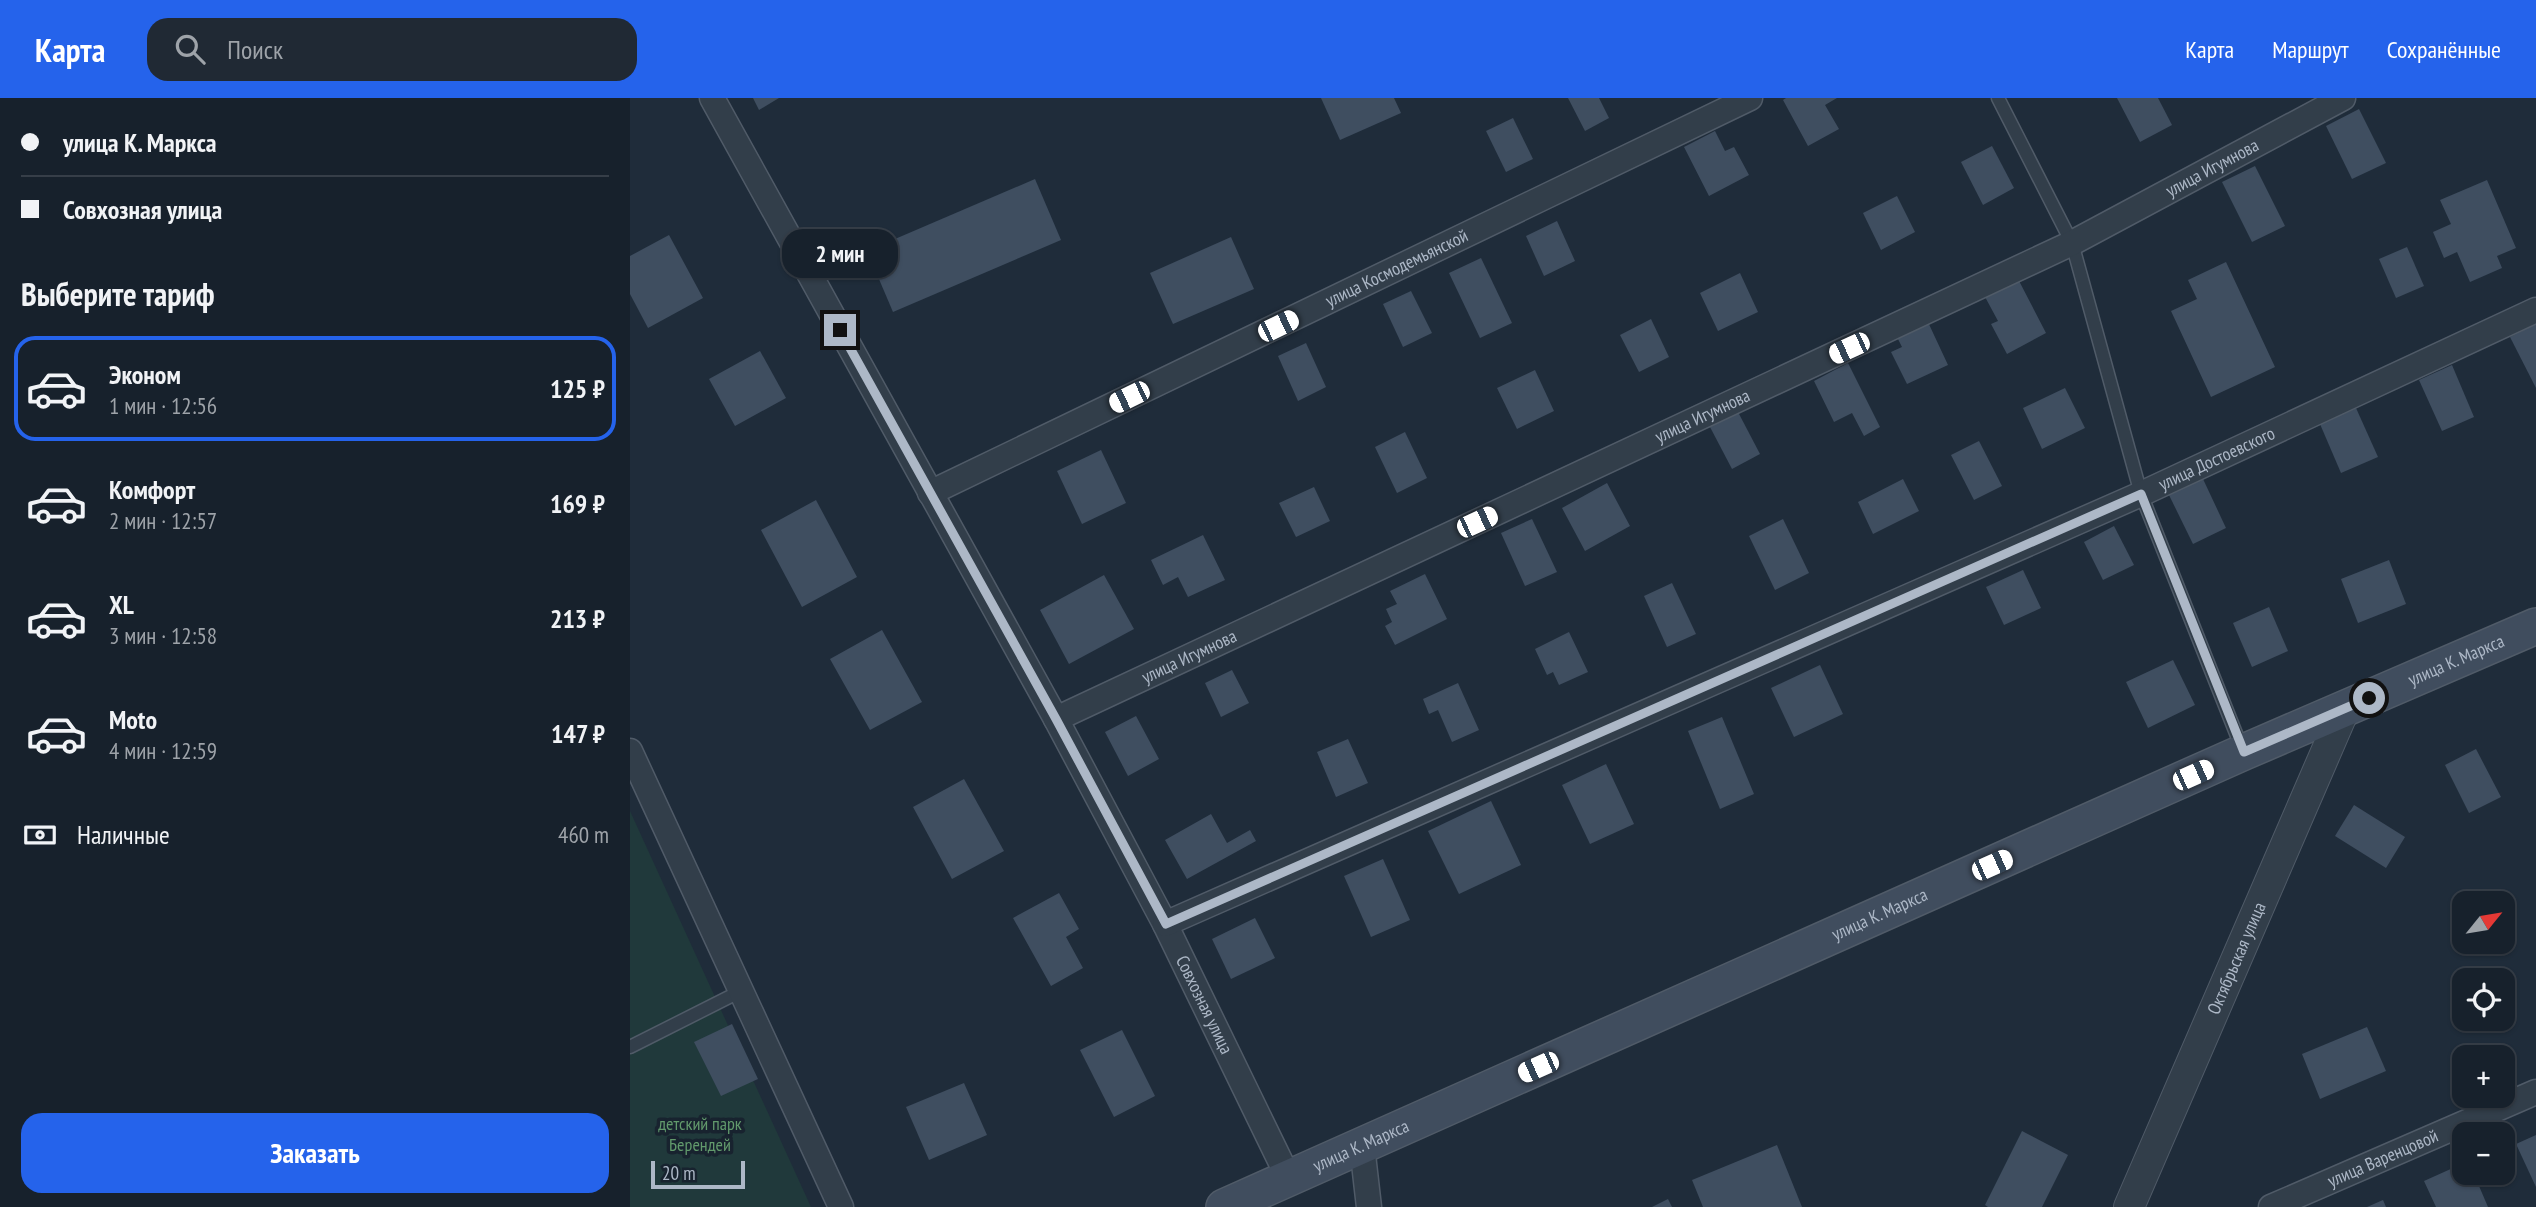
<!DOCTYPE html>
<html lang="ru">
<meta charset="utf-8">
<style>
:root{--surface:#17212c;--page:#202934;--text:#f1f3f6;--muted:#9ea3a9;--line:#363e48;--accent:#2563eb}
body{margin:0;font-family:"PT Sans Narrow",sans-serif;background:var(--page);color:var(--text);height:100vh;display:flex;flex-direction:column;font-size:26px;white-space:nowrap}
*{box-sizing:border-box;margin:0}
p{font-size:23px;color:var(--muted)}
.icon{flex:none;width:38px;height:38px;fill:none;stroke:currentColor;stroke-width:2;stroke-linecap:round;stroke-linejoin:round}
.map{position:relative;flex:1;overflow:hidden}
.panel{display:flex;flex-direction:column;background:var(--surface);width:630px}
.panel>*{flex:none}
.banner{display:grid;align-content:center;height:154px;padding:0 21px;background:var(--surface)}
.needle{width:46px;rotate:60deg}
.buttons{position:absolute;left:1822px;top:793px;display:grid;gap:14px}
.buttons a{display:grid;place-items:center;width:63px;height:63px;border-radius:14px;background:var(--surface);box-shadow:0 2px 5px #0004,0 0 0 2px var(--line);font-size:35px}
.scale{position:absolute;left:21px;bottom:18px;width:94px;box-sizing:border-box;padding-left:7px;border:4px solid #adb8c7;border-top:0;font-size:19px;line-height:24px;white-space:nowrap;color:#adb8c7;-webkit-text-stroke:5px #18232f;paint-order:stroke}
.end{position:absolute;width:32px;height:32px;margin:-16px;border:9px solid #adb8c7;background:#111;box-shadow:0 0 0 4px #111}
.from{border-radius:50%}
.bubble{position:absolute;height:49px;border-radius:21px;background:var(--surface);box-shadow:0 2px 5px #0004,0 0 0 2px var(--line);font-size:23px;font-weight:600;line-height:49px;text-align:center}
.car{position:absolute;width:21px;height:42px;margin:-21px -10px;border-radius:9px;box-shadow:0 0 5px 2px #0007;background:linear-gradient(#fff 24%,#345 0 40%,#fff 0 76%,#345 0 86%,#fff 0)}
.banner b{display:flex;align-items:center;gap:24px;height:66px;font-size:26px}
.banner b+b{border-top:2px solid var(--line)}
.banner i{width:18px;height:18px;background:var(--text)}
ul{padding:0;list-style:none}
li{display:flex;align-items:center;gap:21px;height:105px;margin:0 14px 10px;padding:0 7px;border:4px solid transparent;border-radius:21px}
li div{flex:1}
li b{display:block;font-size:26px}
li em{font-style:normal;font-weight:600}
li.on{border-color:var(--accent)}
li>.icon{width:63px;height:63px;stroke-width:1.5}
h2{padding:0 21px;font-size:32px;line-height:84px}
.pay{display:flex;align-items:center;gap:18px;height:77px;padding:0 21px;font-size:26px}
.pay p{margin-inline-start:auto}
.button{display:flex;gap:14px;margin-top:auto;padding:14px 21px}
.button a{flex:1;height:80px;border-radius:21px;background:var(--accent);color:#fff;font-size:28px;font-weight:600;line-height:80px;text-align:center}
header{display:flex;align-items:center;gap:42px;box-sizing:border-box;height:98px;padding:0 35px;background:var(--accent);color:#fff}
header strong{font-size:33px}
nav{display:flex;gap:38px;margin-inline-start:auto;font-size:24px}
.search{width:490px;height:63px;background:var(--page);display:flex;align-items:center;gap:18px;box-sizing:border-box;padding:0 24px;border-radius:21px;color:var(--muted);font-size:26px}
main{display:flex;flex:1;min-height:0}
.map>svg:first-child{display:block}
.green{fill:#20393b}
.building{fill:#3f4e60}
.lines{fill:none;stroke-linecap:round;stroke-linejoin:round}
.service-casing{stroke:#505b68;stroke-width:15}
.minor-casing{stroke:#505b68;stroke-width:27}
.tertiary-casing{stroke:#505b68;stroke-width:32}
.secondary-casing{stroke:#505b68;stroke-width:38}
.service{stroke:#323e4a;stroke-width:12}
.minor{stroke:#323e4a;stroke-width:24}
.tertiary{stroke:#323e4a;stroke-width:30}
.secondary{stroke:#404d5e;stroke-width:35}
.route{stroke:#adb8c7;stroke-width:9}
.labels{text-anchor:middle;stroke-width:7;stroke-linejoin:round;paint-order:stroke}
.street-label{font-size:18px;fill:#adb8c7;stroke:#18232f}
.park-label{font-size:18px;fill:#629a6c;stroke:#18232f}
</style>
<header>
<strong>Карта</strong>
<div class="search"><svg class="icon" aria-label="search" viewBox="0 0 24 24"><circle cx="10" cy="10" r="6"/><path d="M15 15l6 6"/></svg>Поиск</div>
<nav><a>Карта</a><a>Маршрут</a><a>Сохранённые</a></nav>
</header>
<main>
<section class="panel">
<div class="banner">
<b><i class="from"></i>улица К. Маркса</b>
<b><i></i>Совхозная улица</b>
</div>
<h2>Выберите тариф</h2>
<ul>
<li class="on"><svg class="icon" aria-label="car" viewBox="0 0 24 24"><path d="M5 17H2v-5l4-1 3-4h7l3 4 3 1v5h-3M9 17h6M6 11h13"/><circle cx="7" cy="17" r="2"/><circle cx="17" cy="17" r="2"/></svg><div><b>Эконом</b><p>1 мин · 12:56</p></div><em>125 ₽</em></li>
<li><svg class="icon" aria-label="car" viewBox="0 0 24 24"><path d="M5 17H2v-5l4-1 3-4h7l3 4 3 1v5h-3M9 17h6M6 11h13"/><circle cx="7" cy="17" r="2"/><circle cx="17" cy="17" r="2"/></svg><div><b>Комфорт</b><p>2 мин · 12:57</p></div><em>169 ₽</em></li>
<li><svg class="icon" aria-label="car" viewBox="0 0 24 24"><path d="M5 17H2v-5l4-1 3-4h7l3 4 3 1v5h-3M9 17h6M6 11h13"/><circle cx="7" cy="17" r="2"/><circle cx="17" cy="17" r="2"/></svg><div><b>XL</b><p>3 мин · 12:58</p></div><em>213 ₽</em></li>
<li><svg class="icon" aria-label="car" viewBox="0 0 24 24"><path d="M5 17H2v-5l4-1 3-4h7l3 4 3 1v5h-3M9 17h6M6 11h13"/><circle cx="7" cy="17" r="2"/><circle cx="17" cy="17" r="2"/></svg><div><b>Moto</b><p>4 мин · 12:59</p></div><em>147 ₽</em></li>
</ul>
<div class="pay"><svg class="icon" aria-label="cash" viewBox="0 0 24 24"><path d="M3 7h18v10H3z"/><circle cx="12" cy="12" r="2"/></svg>Наличные<p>460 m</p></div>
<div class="button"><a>Заказать</a></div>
</section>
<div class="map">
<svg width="1906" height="1109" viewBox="0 0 1906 1109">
<rect width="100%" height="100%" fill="#1f2c3a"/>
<polygon class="green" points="0,713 181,1109 0,1109"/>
<g class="building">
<polygon points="123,0 149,0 129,12"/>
<polygon points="691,0 764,0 771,15 710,42"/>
<polygon points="938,0 969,0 979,20 955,33"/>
<polygon points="1156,0 1207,0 1195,7 1209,31 1178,48 1153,2"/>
<polygon points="1487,0 1528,0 1542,27 1510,44"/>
<polygon points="1729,11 1756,65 1722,81 1696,28"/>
<polygon points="883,20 903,61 876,74 856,33"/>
<polygon points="1085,33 1095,53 1104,49 1119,77 1079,98 1054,49"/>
<polygon points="1362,48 1384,90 1353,107 1331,64"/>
<polygon points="1625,68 1655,128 1622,144 1592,84"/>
<polygon points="405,81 431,142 263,214 237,153"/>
<polygon points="1857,82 1886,150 1867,158 1872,170 1840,184 1827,154 1814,160 1803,134 1821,126 1810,102"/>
<polygon points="1267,98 1285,134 1251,152 1233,115"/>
<polygon points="927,123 945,163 914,178 896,138"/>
<polygon points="39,137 73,200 18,230 0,196 0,158"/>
<polygon points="601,139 624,191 543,226 520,175"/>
<polygon points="1777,149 1794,188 1766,200 1749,161"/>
<polygon points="851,160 882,225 850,240 819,175"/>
<polygon points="1596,164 1645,269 1581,299 1541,213 1567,201 1558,182"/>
<polygon points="1110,175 1128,214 1088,233 1070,195"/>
<polygon points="1387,179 1416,235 1377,256 1361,226 1368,223 1354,197"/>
<polygon points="781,193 802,235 773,249 753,206"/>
<polygon points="1021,221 1039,259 1009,274 990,237"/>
<polygon points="1297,222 1318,267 1277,286 1261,254 1272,249 1266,237"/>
<polygon points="1906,226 1906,290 1880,239"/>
<polygon points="676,245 696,289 668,303 648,258"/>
<polygon points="130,253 156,300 105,328 79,281"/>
<polygon points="1218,265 1250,329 1234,338 1222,315 1204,324 1184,283"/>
<polygon points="1822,267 1844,319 1812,333 1789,282"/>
<polygon points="905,272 924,313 887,331 867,290"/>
<polygon points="1435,290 1455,330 1412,351 1393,310"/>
<polygon points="1726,310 1748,359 1711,375 1690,326"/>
<polygon points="1108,314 1130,356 1102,371 1080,329"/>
<polygon points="775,334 797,380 767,395 745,349"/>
<polygon points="1349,343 1372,388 1344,402 1321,357"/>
<polygon points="471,352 496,405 452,426 427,373"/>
<polygon points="1273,381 1289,413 1243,436 1228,404"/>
<polygon points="1573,381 1596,430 1563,446 1539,397"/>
<polygon points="977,385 1000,428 955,453 932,410"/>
<polygon points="684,389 700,423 666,439 649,405"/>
<polygon points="186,402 227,479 172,509 131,432"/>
<polygon points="902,421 927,474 895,488 871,435"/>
<polygon points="1153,421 1179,475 1145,492 1119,438"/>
<polygon points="1484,428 1504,467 1473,482 1454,444"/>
<polygon points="573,437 595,482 558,499 548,479 533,487 521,462"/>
<polygon points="1759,462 1776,506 1728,525 1711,481"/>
<polygon points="1393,472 1411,510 1374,527 1356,489"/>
<polygon points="795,476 817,521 765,547 755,528 762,524 756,511 767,506 760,493"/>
<polygon points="474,477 504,531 439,566 410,512"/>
<polygon points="1042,485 1066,536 1037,549 1014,498"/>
<polygon points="1639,509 1658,553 1622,569 1603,525"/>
<polygon points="252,532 292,604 240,632 200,561"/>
<polygon points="939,534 958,574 929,587 923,574 917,577 905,551"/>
<polygon points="1543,562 1565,607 1518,630 1496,584"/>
<polygon points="1190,567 1213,616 1164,639 1141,590"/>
<polygon points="602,572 619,605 591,619 575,585"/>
<polygon points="828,585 849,632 822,644 808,612 799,616 793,601"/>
<polygon points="506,618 529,661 498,678 475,634"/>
<polygon points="1092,619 1124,696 1090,711 1058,633"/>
<polygon points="718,641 738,685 706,699 687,654"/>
<polygon points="1846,651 1871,699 1839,715 1815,667"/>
<polygon points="976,666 1004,726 960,746 932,687"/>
<polygon points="334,681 374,753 322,781 283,709"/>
<polygon points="861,703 891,767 829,796 798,733"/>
<polygon points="1724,707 1775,739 1756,770 1705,738"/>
<polygon points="581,716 597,745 620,732 626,743 557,781 535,742"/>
<polygon points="753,761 780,822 741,839 714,778"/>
<polygon points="429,795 449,831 436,839 453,870 421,888 383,820"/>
<polygon points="625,820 645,860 601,881 582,841"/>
<polygon points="1855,871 1860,882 1834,882 1834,907 1824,884"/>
<polygon points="1840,920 1871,920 1871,921 1845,932"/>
<polygon points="102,926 128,981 91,998 64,944"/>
<polygon points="1737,929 1756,973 1690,1001 1672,956"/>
<polygon points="492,932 525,998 484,1019 450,952"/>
<polygon points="334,985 357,1037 299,1062 276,1009"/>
<polygon points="1392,1033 1438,1057 1412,1109 1358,1109 1355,1107"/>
<polygon points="1906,1037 1906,1089 1886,1046"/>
<polygon points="1147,1047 1172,1109 1073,1109 1062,1082"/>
<polygon points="1834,1065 1834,1074 1843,1074 1858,1109 1806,1109 1794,1083"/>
<polygon points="1038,1101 1042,1109 1022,1109"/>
<polygon points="1753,1102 1756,1109 1737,1109"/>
</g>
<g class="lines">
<g class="service-casing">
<g id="service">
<polyline points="1368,0 1442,145 1511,396 1613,653"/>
<polyline points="0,949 111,893"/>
</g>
</g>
<g class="minor-casing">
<g id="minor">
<path id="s1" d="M82,0L426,621L535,826L659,1081"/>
<path id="s2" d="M300,395L1120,0"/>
<path id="s3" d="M426,621L1442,145L1713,0"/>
<polyline points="0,653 211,1109"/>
<path id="s4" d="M535,826L1511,396L1906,212"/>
<polyline points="732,1048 739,1109"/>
<path id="s5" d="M1641,1109L1906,994"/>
</g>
</g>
<g class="tertiary-casing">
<g id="tertiary">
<path id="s6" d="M1499,1109L1715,610"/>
</g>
</g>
<g class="secondary-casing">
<g id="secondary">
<path id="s7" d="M594,1109L1614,654L1906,528"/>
</g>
</g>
<use href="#service" class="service"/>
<use href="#minor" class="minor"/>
<use href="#tertiary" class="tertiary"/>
<use href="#secondary" class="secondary"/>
</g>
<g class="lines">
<polyline class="route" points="210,232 426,621 536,826 1511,396 1614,654 1739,600"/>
</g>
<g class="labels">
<g class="street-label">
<text dy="6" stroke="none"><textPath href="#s3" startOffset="1281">улица Игумнова</textPath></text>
<text dy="6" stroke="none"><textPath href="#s2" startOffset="518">улица Космодемьянской</textPath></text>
<text dy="6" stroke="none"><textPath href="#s3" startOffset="714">улица Игумнова</textPath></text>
<text dy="6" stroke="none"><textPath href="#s4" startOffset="1150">улица Достоевского</textPath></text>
<text dy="6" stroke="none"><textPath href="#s3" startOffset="147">улица Игумнова</textPath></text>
<text dy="6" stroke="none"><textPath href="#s7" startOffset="1348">улица К. Маркса</textPath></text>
<text dy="6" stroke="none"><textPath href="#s7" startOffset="718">улица К. Маркса</textPath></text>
<text dy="6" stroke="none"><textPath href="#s6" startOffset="271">Октябрьская улица</textPath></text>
<text dy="6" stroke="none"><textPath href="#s1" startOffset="1032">Совхозная улица</textPath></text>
<text dy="6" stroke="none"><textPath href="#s7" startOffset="150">улица К. Маркса</textPath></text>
<text dy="6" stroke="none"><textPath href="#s5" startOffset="122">улица Варенцовой</textPath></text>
</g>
<g class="park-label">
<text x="70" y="1032">детский парк<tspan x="70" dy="21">Берендей</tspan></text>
</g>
</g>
</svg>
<div class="buttons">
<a><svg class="needle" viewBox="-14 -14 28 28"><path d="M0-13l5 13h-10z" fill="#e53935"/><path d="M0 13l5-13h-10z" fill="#9ea3a9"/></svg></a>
<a><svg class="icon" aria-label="locate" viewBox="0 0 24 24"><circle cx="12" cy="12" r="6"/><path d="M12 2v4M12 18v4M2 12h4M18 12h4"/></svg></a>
<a>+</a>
<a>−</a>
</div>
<div class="scale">20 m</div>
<i class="end from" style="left:1739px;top:600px"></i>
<i class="end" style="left:210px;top:232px"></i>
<div class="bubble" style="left:152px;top:131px;width:116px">2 мин</div>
<i class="car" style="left:648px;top:228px;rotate:64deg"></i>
<i class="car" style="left:1219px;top:250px;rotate:245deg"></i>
<i class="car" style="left:499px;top:299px;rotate:244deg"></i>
<i class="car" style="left:847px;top:424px;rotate:65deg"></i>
<i class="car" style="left:1563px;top:677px;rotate:66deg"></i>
<i class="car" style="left:1362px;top:767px;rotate:66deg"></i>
<i class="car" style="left:908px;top:969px;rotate:246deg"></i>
</div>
</main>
